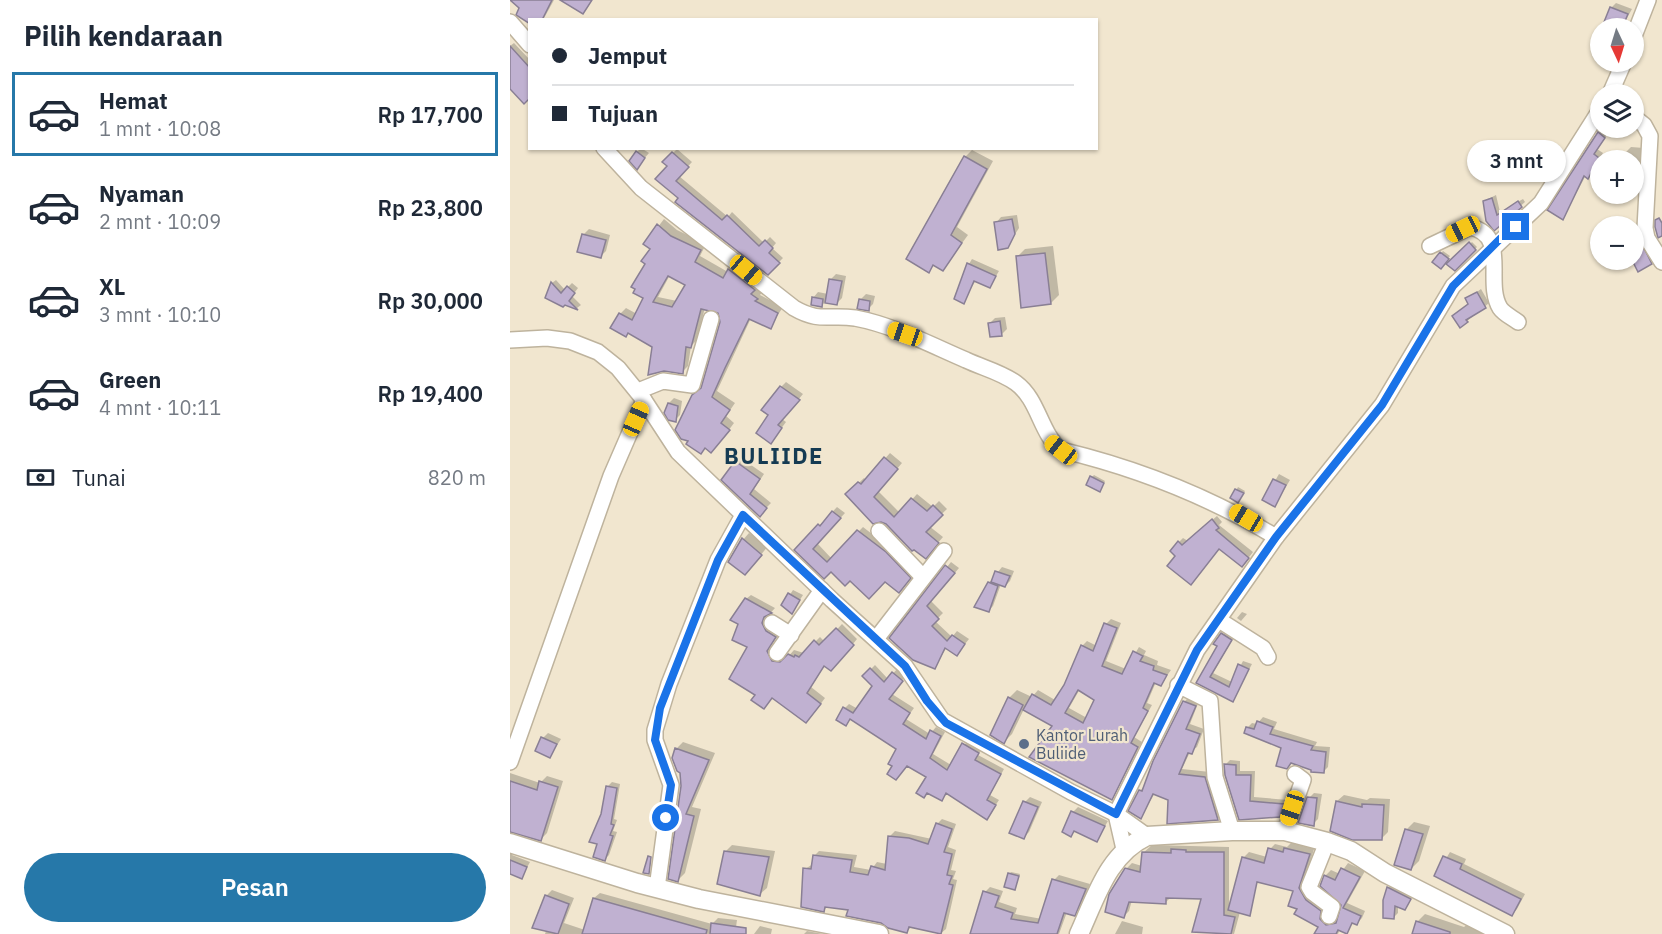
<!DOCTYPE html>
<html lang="id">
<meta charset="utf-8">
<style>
:root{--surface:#fff;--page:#f2f2f3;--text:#1f2937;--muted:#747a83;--line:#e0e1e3;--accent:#2678a9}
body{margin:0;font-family:"IBM Plex Sans",sans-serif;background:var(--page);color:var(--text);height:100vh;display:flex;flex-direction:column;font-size:22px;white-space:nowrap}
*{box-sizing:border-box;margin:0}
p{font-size:20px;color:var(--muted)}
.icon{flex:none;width:33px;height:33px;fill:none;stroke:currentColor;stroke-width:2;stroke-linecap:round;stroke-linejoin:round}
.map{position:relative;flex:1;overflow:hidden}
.details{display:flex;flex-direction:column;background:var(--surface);width:510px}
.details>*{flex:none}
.guide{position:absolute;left:18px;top:18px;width:570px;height:132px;border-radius:0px;box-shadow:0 2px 4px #0004;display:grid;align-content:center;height:132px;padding:0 24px;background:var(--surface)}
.needle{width:39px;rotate:176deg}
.tools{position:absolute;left:1080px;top:18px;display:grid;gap:12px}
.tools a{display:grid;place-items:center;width:54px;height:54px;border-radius:50%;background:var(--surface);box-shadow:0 2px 4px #0004;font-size:30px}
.end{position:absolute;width:27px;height:27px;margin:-14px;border:8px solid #1a73e8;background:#fff;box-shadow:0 0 0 3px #fff}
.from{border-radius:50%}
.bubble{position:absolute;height:42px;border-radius:21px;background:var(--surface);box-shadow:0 2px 4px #0004;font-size:20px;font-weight:600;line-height:42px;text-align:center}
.car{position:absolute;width:18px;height:36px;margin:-18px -9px;border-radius:8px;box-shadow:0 0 4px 2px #0007;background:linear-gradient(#f5c518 24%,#345 0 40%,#f5c518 0 76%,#345 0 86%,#f5c518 0)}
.guide b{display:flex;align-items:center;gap:21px;height:57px;font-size:22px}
.guide b+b{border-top:2px solid var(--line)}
.guide i{width:15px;height:15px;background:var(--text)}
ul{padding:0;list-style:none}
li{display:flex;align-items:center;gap:18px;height:84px;margin:0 12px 9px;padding:0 12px;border:3px solid transparent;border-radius:0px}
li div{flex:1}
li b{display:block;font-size:22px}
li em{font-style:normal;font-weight:600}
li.current{border-color:var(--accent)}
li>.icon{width:54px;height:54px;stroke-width:1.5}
h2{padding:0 24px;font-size:27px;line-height:72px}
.pay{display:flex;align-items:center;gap:15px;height:66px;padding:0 24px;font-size:22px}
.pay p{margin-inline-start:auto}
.primary-button{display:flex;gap:12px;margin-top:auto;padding:12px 24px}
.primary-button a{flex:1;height:69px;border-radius:36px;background:var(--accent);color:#fff;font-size:24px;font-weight:600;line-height:69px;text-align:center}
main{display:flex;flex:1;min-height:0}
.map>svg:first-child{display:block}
.shadow{fill:#0003;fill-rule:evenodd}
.building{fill:#c0b1d1;stroke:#897f94;stroke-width:1.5;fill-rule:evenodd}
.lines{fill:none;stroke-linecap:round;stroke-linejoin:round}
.minor-casing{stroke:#beb39d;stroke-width:18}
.tertiary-casing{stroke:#beb39d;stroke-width:21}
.minor{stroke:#fff;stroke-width:15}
.tertiary{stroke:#fff;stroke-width:18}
.route{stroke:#1a73e8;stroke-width:8}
.service-dot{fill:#5c6f8a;stroke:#f1e6cf;stroke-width:2}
.labels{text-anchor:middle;stroke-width:4.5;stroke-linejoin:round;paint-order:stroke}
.service-label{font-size:16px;fill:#4e5e75;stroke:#f1e6cf;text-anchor:start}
.district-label{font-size:22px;font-weight:bold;letter-spacing:1.5px;fill:#153b53;stroke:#f1e6cf}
</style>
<main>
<section class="details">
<h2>Pilih kendaraan</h2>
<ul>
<li class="current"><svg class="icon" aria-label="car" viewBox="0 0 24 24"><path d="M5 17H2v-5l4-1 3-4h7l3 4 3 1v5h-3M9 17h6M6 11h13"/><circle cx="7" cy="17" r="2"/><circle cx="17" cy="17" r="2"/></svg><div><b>Hemat</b><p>1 mnt · 10:08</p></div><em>Rp 17,700</em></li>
<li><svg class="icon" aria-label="car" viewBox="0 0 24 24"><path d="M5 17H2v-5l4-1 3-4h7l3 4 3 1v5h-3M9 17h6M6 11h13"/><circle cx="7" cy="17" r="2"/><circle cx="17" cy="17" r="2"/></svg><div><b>Nyaman</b><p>2 mnt · 10:09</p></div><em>Rp 23,800</em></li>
<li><svg class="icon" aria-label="car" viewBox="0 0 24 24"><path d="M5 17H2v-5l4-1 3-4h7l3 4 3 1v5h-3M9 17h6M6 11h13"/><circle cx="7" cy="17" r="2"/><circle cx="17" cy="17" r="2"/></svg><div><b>XL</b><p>3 mnt · 10:10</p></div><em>Rp 30,000</em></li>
<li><svg class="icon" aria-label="car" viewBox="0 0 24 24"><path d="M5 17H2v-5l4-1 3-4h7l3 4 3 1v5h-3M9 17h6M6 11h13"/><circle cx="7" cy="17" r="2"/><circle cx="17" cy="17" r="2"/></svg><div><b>Green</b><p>4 mnt · 10:11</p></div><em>Rp 19,400</em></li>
</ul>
<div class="pay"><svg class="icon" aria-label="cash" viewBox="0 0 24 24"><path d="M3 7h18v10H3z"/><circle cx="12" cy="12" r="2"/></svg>Tunai<p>820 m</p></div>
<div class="primary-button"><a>Pesan</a></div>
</section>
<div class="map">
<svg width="1152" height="934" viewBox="0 0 1152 934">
<rect width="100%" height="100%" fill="#f1e6cf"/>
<g class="shadow">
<polygon points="2,0 44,0 33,20 20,20"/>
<polygon points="1106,3 1122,9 1112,27 1101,8"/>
<polygon points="4,43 20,60 20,100 2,89 0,90 0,46"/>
<polygon points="1093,129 1099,132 1087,149 1093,153 1082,172 1076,175 1053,218 1089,133"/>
<polygon points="1121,147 1134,148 1133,159 1128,164 1115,160 1116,152"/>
<polygon points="131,148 139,153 127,167 127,152"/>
<polygon points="167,149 182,162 169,176 218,217 222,212 254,243 260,237 266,243 262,248 273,258 258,273 170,198 159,166 154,162"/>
<polygon points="462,150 483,161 447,227 458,235 433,269 425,264 419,271 455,157"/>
<polygon points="986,195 990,212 1013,199 1015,202 985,228 974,201"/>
<polygon points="507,215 509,228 497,247 486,223 491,217"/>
<path d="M154,219L167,230L196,244L190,256L218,272L225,264L252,292L250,295L273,307L260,327L241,318L207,391L225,403L216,416L224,423L207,446L193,387L212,317L204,308H195L186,341L181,346L178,366L172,372L110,314L116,308L127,314L135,298L137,263L142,249L135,244ZM160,275L177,284L167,301L148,297Z"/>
<polygon points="79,229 100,235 96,251 91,256 69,250 74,234"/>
<polygon points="1131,230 1146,258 1129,270 1124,258 1124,234"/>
<polygon points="962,242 967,247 945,269 938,264"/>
<polygon points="543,246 549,295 541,303 507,257 515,249"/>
<polygon points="933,251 940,256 931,267 924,261"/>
<polygon points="462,259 489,271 480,286 466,280 453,302 453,274"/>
<polygon points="326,274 336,276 332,298 327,303 316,301 311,306 303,298 308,292 318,294 321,279"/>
<polygon points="46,280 55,290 62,283 68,288 62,296 71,305 67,308 55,304 42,283"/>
<polygon points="971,289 979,303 951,326 960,303 957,299"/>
<polygon points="356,294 365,296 363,304 358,309 351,299"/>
<polygon points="495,317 497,329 492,334 480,323 485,318"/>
<polygon points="276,382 293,394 272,419 276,422 261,442 260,414 271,387"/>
<polygon points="164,398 172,401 170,415 165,420 159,403"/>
<polygon points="380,453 392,463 368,491 390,513 407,494 423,507 429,501 437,509 419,526 433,537 420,552 337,494 354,478 356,480"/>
<polygon points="231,458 254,474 244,489 261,503 254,510 213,480"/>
<polygon points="769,474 780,480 765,505 754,500"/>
<polygon points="584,475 595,481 590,490 582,477"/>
<polygon points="728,487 735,491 730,499 722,498"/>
<polygon points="327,507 335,513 307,543 322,559 353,527 380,548 404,573 394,586 375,580 340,579 286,550"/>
<polygon points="707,516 712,522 709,525 743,552 736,561 710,548 668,555 669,542 673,538 678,541"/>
<polygon points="239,533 258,546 242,566 232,541"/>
<polygon points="441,562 449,568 421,601 433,613 425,621 442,637 447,631 459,639 451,649 437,647 425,667 381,638"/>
<polygon points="492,567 504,571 500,581 495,586 491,584 483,606 478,611 479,583"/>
<polygon points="283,590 293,595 282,612 273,605"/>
<polygon points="241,595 265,608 256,618 261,626 270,632 261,646 267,657 277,658 284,650 294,653 310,637 315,642 332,624 347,639 326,665 315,665 301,687 315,698 301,717 263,697 254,707 247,694 239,647 236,599"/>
<polygon points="732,612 737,614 731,621 727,618"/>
<path d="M601,619L611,623L596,661L616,669L629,647L636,651L634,655L648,661L647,665L661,670L651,684L646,682L637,703L642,705L624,737L632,742L602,799L544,726L514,709L502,734L494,742L499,698L507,690L522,697L528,690L545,700L555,686L572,646L577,641L587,646L596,624ZM570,689L586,699L577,718L559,708Z"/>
<polygon points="716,629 725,635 703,673 722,682 733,661 742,664 723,700 688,682"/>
<polygon points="365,665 378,679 388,668 396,675 382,694 404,708 396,719 420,734 426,727 435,732 423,754 441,765 458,740 472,748 468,755 494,769 480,795 489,800 477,818 438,793 432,799 418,792 414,796 418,777 399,765 393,771 384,766 388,749 341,718 336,724 335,708 339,704 348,709 364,686 354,676"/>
<polygon points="679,697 689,701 680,724 694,729 687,747 680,752 672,769 700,772 713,814 708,819 658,822 660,799 645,793 630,818 630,791 635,786 674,702"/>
<polygon points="753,717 767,722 764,729 807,742 805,746 820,747 818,767 813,772 737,728 742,723 747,724"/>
<polygon points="38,733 51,739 40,756 33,738"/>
<polygon points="173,742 205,753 182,807 191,809 175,873 168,880 172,786 166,749"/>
<polygon points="720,760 730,761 730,771 745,771 744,797 778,800 769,816 730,818 715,765"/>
<polygon points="0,773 30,783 37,776 53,781 37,833 31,839 0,830"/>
<polygon points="102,782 110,784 104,819 107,820 103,831 107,832 99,855 95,859 89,843 97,787"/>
<polygon points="804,793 812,794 808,819 803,824 799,798"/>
<polygon points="834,795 857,800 860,798 880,799 878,832 872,838 822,830 827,801"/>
<polygon points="520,797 532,802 519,832 514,837 515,802"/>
<polygon points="568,807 598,821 586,841 566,830 561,835 563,812"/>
<polygon points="432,819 446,824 438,847 446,850 441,870 446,871 443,879 447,880 436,929 430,934 402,926 396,932 340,909 318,906 314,910 295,869 303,864 304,856 309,851 347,855 344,867 361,870 367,862 377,864 380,836 385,831 422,839 427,824"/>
<polygon points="904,822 920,826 909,861 901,869 896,830"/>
<polygon points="781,843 804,849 794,882 822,921 829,919 833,904 812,885 816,875 821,870 830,874 838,863 855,871 837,903 855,911 852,918 847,923 844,922 836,932 830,929 828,934 806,934 810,926 789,908 785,890 733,858 739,852 757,857 760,849 765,844 777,847"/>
<polygon points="222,845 265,851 257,888 250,894 215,852"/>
<polygon points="642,845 719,847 719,910 730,912 724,934 684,931 693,898 661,897 655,903 622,900 619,911 613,917 616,869 622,863 632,866 633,853"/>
<polygon points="0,851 3,852 2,855 20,862 12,877 0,872"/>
<polygon points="940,852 956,859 954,864 1015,894 1007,909 1002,914 926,875"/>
<polygon points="501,872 510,874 505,888 499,874"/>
<polygon points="549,875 580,884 569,909 564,914 557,912 549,934 462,934 475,892 480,887 493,891 489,902 507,908 505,914 532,919 544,880"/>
<polygon points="883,884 904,894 894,909 888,906 888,913 883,918 878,888"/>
<polygon points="42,890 64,898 54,923 75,930 84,898 90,893 202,924 208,918 227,920 225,934 35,934 36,931 24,927 36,896"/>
<polygon points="915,914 954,927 961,921 989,934 903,934 907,922"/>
<polygon points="612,921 633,927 632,934 605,934"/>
<polygon points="250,926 262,929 261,934 244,934"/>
<polygon points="297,931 313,934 294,934"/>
</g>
<g class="building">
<polygon points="0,0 42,0 32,20 20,20 20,24 6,15 9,8"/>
<polygon points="50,0 82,0 73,14"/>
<polygon points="1100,7 1118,14 1112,28 1094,22"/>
<polygon points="0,46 20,68 20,98 14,104 0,89"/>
<polygon points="1088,132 1095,138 1084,154 1089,158 1078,179 1074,176 1053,220 1037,210"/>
<polygon points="126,151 135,158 127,170 119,161"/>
<polygon points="162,152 179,167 166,181 212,220 217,215 249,246 255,240 263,248 259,253 270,263 258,275 165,202 168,198 145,179 157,166 152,162"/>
<polygon points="454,156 477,169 441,235 452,243 433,271 423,265 419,273 396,259"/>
<polygon points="982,198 987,215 1008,201 1012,207 984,231 976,221 973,201"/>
<polygon points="1149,218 1152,223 1152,236 1148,238 1145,227 1145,220"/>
<polygon points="502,219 505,234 498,248 488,250 484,222"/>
<path d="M147,224L161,236L191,250L185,262L213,278L218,269L245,290L241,294L248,299L245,301L268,313L261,329L239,319L215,368L202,397L220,410L211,423L220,430L201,453L195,448L191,454L176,444L178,441L171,439L165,430L182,395L191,388L210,322L208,313L191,309L181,348L176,347L173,374L154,371L138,375L142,347L118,333L116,337L100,328L109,313L122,320L133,298L123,293L125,289L121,287L135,264L131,261L140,249L133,244ZM158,276L175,285L162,307L143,302Z"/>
<polygon points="1124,228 1142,264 1128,272 1124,264"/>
<polygon points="72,234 96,240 91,258 67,252"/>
<polygon points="959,242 966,250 945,271 936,264"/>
<polygon points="930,252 939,259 931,269 922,262"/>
<polygon points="535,253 541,304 511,308 506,256"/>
<polygon points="457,263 486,276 480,288 464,281 454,304 444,299"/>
<polygon points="319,279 332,281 327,305 315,303"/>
<polygon points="41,282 51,293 57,286 65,293 59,301 68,310 55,305 53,307 35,298"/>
<polygon points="967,292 976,308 956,320 958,322 950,328 942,316 958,304 955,298"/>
<polygon points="302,297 313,299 312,307 301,305"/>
<polygon points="349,299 360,301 359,311 347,309"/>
<polygon points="490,321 492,336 480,337 478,323"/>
<polygon points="270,386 290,400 268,425 272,428 261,444 246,433 258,415 251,410"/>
<polygon points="158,403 168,406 166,422 158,420 154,413"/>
<polygon points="374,457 388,469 364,497 384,517 401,498 417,511 423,505 433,515 416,532 429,543 416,559 404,550 402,551 376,524 371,522 363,524 335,494 348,482 351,484"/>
<polygon points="225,461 250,479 240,494 257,508 250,517 211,480"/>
<polygon points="580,476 594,483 590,492 576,485"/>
<polygon points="763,479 776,485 765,507 752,500"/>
<polygon points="725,489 734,493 728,503 720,498"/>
<polygon points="322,511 331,518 303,549 317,562 347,530 376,552 401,578 389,593 375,582 359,599 340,581 335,586 321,572 314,579 284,550 308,524 310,526"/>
<polygon points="702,519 709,528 706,530 739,558 732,567 709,549 681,585 657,566 665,556 660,551 668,541 672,545"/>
<polygon points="232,538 252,555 235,575 218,562"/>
<polygon points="435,565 445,573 417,606 429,619 422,626 437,641 442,635 455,644 447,656 435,648 425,669 403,660 379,638"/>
<polygon points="485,571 500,576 495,587 481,582"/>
<polygon points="478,582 488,586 479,612 464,607"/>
<polygon points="278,593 290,600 282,614 271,605"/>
<polygon points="235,598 262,613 254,617 252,623 256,631 266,637 257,651 262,661 270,662 278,654 284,657 285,655 289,657 304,640 309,645 326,628 344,645 321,671 314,666 297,693 311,704 296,723 262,698 254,709 241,700 245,695 219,679 237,647 222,640 228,624 220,620"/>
<path d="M594,623L607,628L592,666L612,674L623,651L633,656L630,661L644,666L643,670L657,675L651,686L644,683L633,708L638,711L621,743L628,747L602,800L519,757L542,726L513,710L522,694L541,705L554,685L571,645L583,651ZM568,690L584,700L573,723L555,713Z"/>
<polygon points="711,633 722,640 700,677 719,687 728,664 739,669 723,702 686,683 707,646 703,644"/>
<polygon points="360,668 374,682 382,672 393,681 379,699 400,713 393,724 416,739 420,730 431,736 420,758 437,770 452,743 469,753 465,760 491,774 477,800 486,805 477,820 436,793 432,801 417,793 414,798 406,793 416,777 397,766 386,780 377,774 382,766 378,764 386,749 340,719 336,726 326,720 333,707 343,713 362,686 352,676"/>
<polygon points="498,697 513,705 494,744 480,735"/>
<polygon points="673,701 686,706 676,729 690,734 682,754 678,753 669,774 695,777 708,820 657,824 658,800 643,794 631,819 618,811 629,790 632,791 643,761"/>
<polygon points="747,721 763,727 760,734 803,746 801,750 816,752 814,773 801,772 801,770 781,763 777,769 766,766 771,748 734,733 736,727 744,729"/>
<polygon points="31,737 47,744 40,758 25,751"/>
<polygon points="165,748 199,760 176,814 184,816 168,882 158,879 171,786 170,773 167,771 162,758"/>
<polygon points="714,764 726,765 726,775 741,775 740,801 774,804 770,817 729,820 715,775"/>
<polygon points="0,781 27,790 29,781 48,787 31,841 0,832"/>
<polygon points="96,786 107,788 101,824 104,825 100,835 103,836 95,861 83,857 87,844 79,842 91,814"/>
<polygon points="797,797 807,798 804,826 788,823"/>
<polygon points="513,801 528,807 514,839 499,833"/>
<polygon points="826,801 852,807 852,804 874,805 872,840 842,840 820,831"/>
<polygon points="561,811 595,826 587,842 564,831 561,837 552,832"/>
<polygon points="426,823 442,829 434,852 442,854 437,875 442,876 439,884 443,885 431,934 399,927 397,933 378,928 371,923 336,916 338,910 315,907 314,912 291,907 293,868 301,869 303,855 342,860 340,872 358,875 361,866 375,870 378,836 399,838 418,844"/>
<polygon points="895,829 913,834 901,870 884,865"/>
<polygon points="758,848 773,852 774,848 800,854 789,888 796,900 811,911 810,919 816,925 826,923 831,905 810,886 814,875 825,880 831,868 850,877 833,908 851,916 847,925 842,923 837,934 828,930 826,934 804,934 808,927 784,914 787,909 778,906 783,891 747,882 740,916 718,910 732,857 754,863"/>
<polygon points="661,849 676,850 676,852 714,852 714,915 725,917 721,934 682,932 691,899 656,898 656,904 619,902 614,918 595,912 599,894 615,868 630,872 632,852 661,853"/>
<polygon points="214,851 259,857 250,896 207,884"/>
<polygon points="138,856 141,857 139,874 133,873"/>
<polygon points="933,856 952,864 950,869 1011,899 1002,916 924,876"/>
<polygon points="0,860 17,867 12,879 0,874"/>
<polygon points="498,873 509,876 505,890 494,887"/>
<polygon points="542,879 576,889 565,916 554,913 547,934 460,934 473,891 489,896 485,907 503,913 501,919 528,923"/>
<polygon points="877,887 901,899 895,910 885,906 884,919 873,918 873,900"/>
<polygon points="35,895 59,904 48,934 22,928"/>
<polygon points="83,898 197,930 196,934 72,934"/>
<polygon points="906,921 940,932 940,934 902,934"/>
<polygon points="201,923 236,928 236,934 200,934"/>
</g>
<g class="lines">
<g class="minor-casing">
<g id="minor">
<polyline points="0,22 20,45"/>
<polyline points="1124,36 1138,0"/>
<polyline points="1100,94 1114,62"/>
<polyline points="1124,117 1134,125 1140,136 1135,228 1137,238 1152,262"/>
<path d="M94,148L131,188L284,308C310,323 319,314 345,318C383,325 421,345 456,360C473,368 491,372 506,383C529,400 530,433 551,450C626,468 700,497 766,537"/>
<path d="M920,246L960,227C1000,235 974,282 990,308C994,314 1003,318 1008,322"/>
<polyline points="0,340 37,338 60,341 88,352 108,368 134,400 168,452 322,600 395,666 432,720 561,792 606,814 637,836"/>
<polyline points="128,391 153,381 182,385 201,319"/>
<polyline points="369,531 413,577"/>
<polyline points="709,620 753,648 758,657"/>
<polyline points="262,623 281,635"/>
<polyline points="366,639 434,551"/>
<polyline points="267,653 312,590"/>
<polyline points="668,685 700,701 705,777 722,831"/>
<polyline points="0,762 101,476 134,400"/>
<polyline points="775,831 793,780 785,774"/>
<polyline points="817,842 799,887 802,892 822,907 819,916"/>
<polyline points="614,849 606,814 687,650 766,537 872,405 943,286 1031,203 1090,110"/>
<polyline points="147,888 161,785 145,740 145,730 159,684 208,560 233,515"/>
</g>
</g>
<g class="tertiary-casing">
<g id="tertiary">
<polyline points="0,843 127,883 189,899 369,934"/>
<path d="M569,934C586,897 598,854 637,836L722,831H775L817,842L841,851L875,873L995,934"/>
</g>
</g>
<use href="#minor" class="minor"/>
<use href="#tertiary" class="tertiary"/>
</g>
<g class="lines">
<polyline class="route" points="156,818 161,785 145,740 150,708 208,560 233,515 395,666 417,701 436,723 606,814 687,650 766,537 872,405 943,286 990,239 1006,227"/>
</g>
<circle class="service-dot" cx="514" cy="744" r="6"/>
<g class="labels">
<g class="service-label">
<text x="526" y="741">Kantor Lurah<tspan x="526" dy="18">Buliide</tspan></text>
</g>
<g class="district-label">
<text x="264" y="464">BULIIDE</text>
</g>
</g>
</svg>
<div class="tools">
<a><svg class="needle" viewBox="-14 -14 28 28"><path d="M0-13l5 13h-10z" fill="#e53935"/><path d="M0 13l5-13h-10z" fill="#747a83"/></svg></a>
<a><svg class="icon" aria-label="layers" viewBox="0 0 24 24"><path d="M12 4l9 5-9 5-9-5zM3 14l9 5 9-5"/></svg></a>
<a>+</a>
<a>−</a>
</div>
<i class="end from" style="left:156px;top:818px"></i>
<i class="end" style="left:1006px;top:227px"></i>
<div class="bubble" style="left:957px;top:140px;width:99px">3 mnt</div>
<i class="car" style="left:953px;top:229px;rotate:245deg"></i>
<i class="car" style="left:236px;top:270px;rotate:130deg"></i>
<i class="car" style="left:395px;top:334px;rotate:289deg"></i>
<i class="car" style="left:126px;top:419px;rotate:24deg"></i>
<i class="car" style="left:551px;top:450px;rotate:308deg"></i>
<i class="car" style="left:736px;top:518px;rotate:301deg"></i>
<i class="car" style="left:782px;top:808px;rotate:198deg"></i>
<div class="guide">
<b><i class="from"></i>Jemput</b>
<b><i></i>Tujuan</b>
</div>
</div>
</main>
